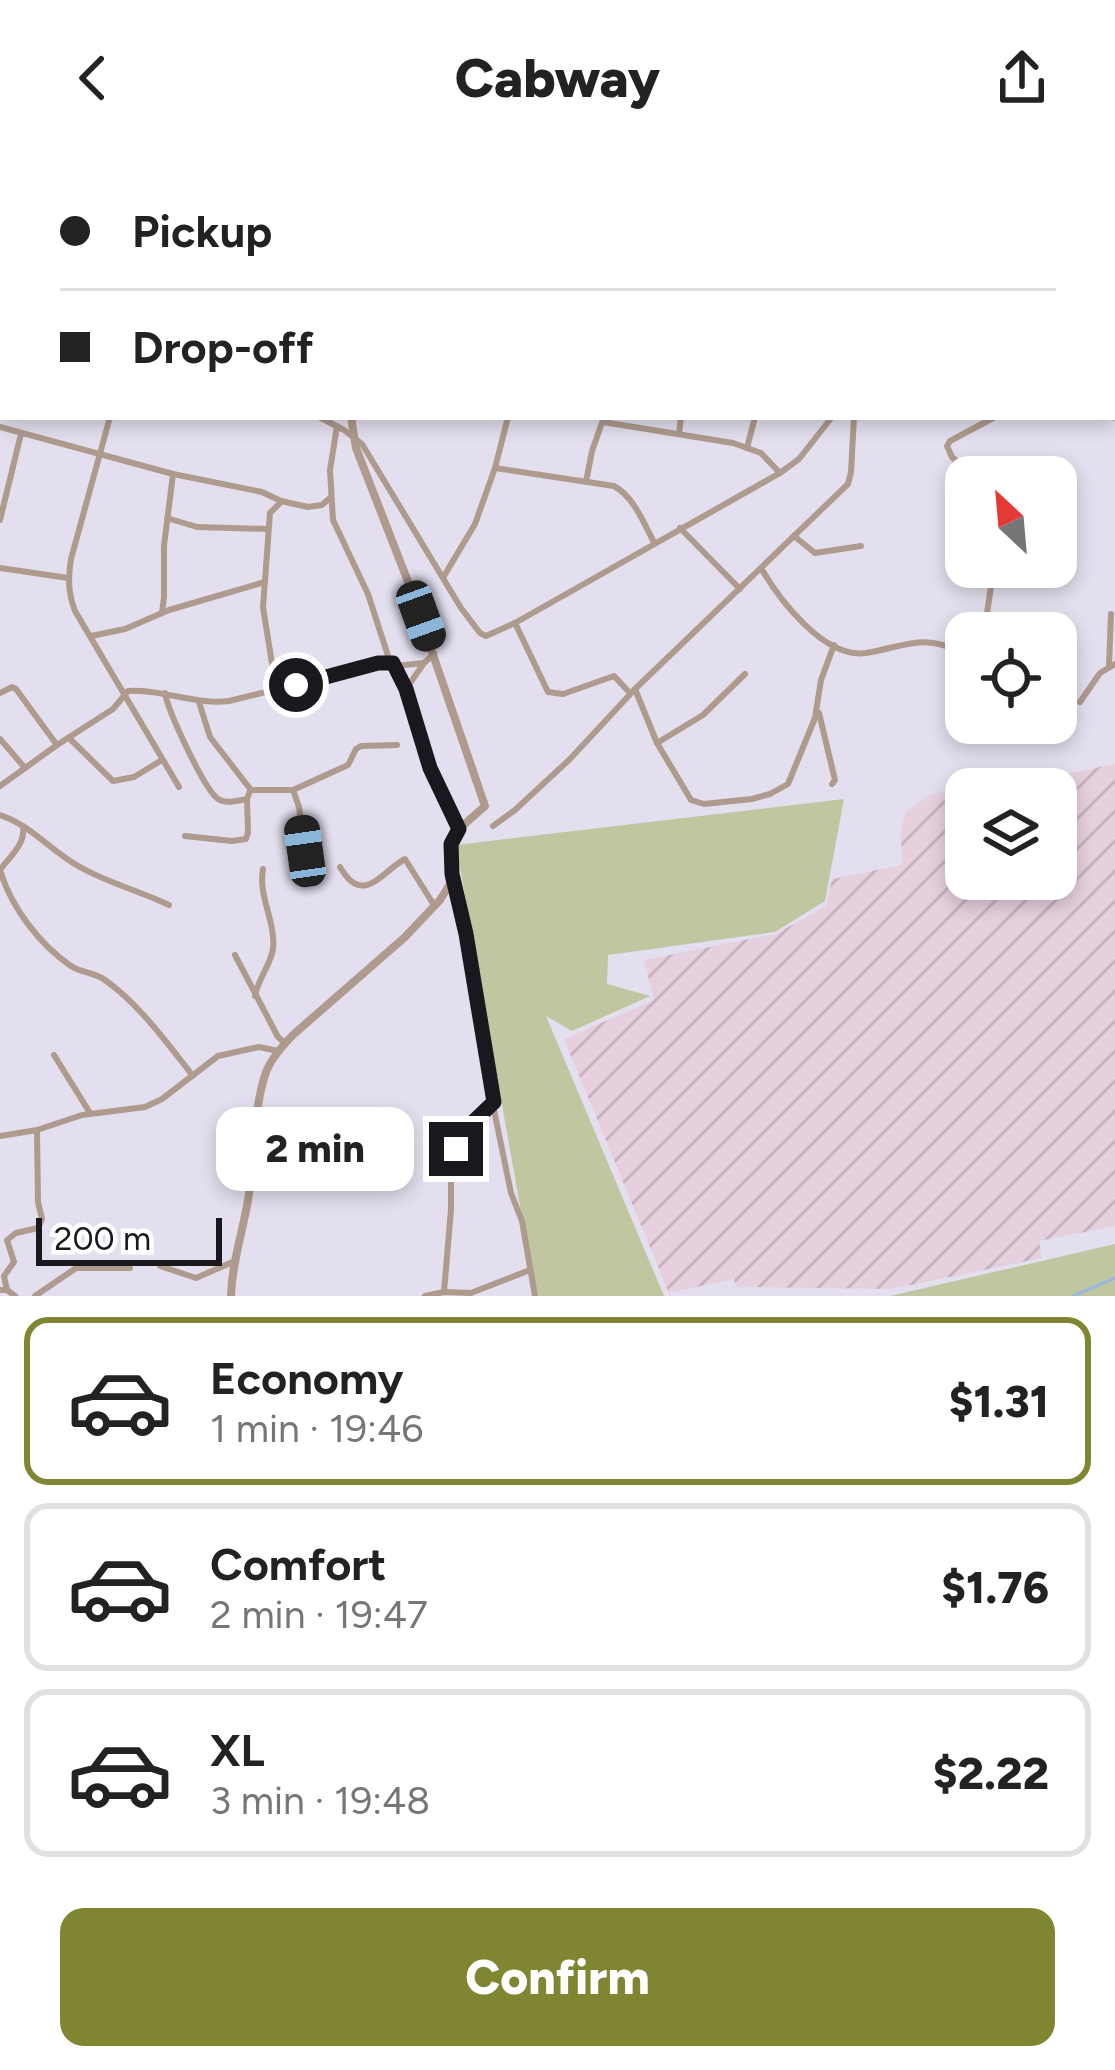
<!DOCTYPE html>
<meta charset="utf-8">
<style>
:root{--surface:#fff;--page:#f2f2f2;--text:#222;--muted:#767676;--line:#e0e0e0;--accent:#7f8530}
body{margin:0;font-family:Figtree,sans-serif;background:var(--page);color:var(--text);height:100vh;display:flex;flex-direction:column;font-size:45px;white-space:nowrap}
*{box-sizing:border-box;margin:0}
p{font-size:39px;color:var(--muted)}
.icon{flex:none;width:66px;height:66px;fill:none;stroke:currentColor;stroke-width:2;stroke-linecap:round;stroke-linejoin:round}
.map{position:relative;height:1140px;overflow:hidden}
.panel{display:flex;flex-direction:column;background:var(--surface);flex:1}
.panel>*{flex:none}
.guide{position:absolute;left:0px;top:0px;width:1116px;height:264px;box-shadow:0 6px 18px #0003;display:grid;align-content:center;height:264px;padding:0 60px;background:var(--surface)}
.needle{width:78px;rotate:334deg}
.tools{position:absolute;left:945px;top:300px;display:grid;gap:24px}
.tools a{display:grid;place-items:center;width:132px;height:132px;border-radius:24px;background:var(--surface);box-shadow:0 6px 18px #0003;font-size:60px}
.scale{position:absolute;left:36px;bottom:30px;width:186px;box-sizing:border-box;padding-left:12px;border:6px solid #1a181e;border-top:0;font-size:33px;line-height:42px;white-space:nowrap;color:#1a181e;-webkit-text-stroke:9px #fff;paint-order:stroke}
.end{position:absolute;width:54px;height:54px;margin:-27px;border:15px solid #1a181e;background:#fff;box-shadow:0 0 0 6px #fff}
.from{border-radius:50%}
.bubble{position:absolute;height:84px;border-radius:24px;background:var(--surface);box-shadow:0 6px 18px #0003;font-size:39px;font-weight:800;line-height:84px;text-align:center}
.car{position:absolute;width:36px;height:72px;margin:-36px -18px;border-radius:15px;box-shadow:0 0 9px 3px #0007;background:linear-gradient(#222 24%,#8ab4d8 0 40%,#222 0 76%,#8ab4d8 0 86%,#222 0)}
.guide b{display:flex;align-items:center;gap:42px;height:114px;font-size:45px}
.guide b+b{border-top:3px solid var(--line)}
.guide i{width:30px;height:30px;background:var(--text)}
ul{padding:21px 0 0;list-style:none}
li{display:flex;align-items:center;gap:36px;height:168px;margin:0 24px 18px;padding:0 36px;border:6px solid var(--line);border-radius:24px}
li div{flex:1}
li b{display:block;font-size:45px}
li em{font-style:normal;font-weight:800}
li.active{border-color:var(--accent)}
li>.icon{width:108px;height:108px;stroke-width:1.5}
.action{display:flex;gap:24px;margin-top:auto;padding:24px 60px}
.action a{flex:1;height:138px;border-radius:24px;background:var(--accent);color:#fff;font-size:48px;font-weight:800;line-height:138px;text-align:center}
header{display:flex;justify-content:space-between;align-items:center;height:156px;padding:0 60px;background:var(--surface);font-size:54px;font-weight:800}
.map>svg:first-child{display:block}
.industrial{fill:url(#industrial-furrows);fill-rule:evenodd}
.grass{fill:#c0c69f}
.lines{fill:none;stroke-linecap:round;stroke-linejoin:round}
.stream{stroke:#99b8e0;stroke-width:3}
.minor{stroke:#af9a8e;stroke-width:6}
.tertiary{stroke:#af9a8e;stroke-width:8}
.route{stroke:#1a181e;stroke-width:15}
</style>
<header><svg class="icon" aria-label="back" viewBox="0 0 24 24"><path d="M15 5l-7 7 7 7"/></svg>Cabway<svg class="icon" aria-label="share" viewBox="0 0 24 24"><path d="M12 15V3M7 8l5-5 5 5M5 13v7h14v-7"/></svg></header>
<div class="map">
<svg width="1115" height="1140" viewBox="0 0 1115 1140">
<defs>
<pattern id="industrial-furrows" width="10" height="10" patternUnits="userSpaceOnUse" patternTransform="scale(3)"><rect width="10" height="10" fill="#e6d0de"/><path d="M-1 1l2-2M0 10L10 0M9 11l2-2" fill="none" stroke="#c5b2be"/></pattern>
</defs>
<rect width="100%" height="100%" fill="#e3dfee"/>
<path class="industrial" d="M1115,608V1070L1039,1085L1042,1102L891,1133L736,1131L734,1123L669,1137L564,883L654,844L644,804L776,778L826,750L832,723L902,709L901,673L906,656L929,639L1018,619L1020,627ZM966,633H1056V723H966Z"/>
<g class="grass">
<polygon points="844,643 825,745 775,776 608,799 607,828 650,840 572,875 546,860 664,1140 536,1140 456,689"/>
<polygon points="1115,1088 1115,1140 890,1140"/>
</g>
<g class="lines">
<polyline class="stream" points="1073,1140 1115,1122"/>
<g class="minor">
<polyline points="198,0 199,3"/>
<polyline points="457,0 476,3"/>
<polyline points="888,0 890,3"/>
<polyline points="869,3 878,0"/>
<polyline points="1085,3 1086,0"/>
<polyline points="0,7 3,7"/>
<polyline points="1113,14 1115,15"/>
<polyline points="0,67 3,68"/>
<polyline points="1113,120 1115,120"/>
<polyline points="1113,176 1115,175"/>
<polyline points="0,180 3,181"/>
<polyline points="1113,258 1115,262"/>
<path d="M110,261L71,403C68,422 68,437 75,455L179,631"/>
<polyline points="319,261 344,274 362,288 461,452 480,477 486,480 515,467 780,317 799,303 832,261"/>
<polyline points="603,266 733,287 761,297 780,317"/>
<polyline points="337,270 330,314 333,364 368,438 390,506"/>
<polyline points="0,271 173,318 262,336 281,345 308,351 322,349 331,341"/>
<polyline points="679,278 681,261"/>
<polyline points="747,292 755,261"/>
<path d="M495,312L614,330C634,341 643,366 654,386"/>
<polyline points="973,321 952,301 947,290 950,285 995,261"/>
<polyline points="586,326 592,295 604,261"/>
<polyline points="167,362 197,371 268,373"/>
<polyline points="0,364 21,278"/>
<polyline points="680,372 740,433"/>
<polyline points="794,380 815,397 861,390"/>
<polyline points="0,412 68,422"/>
<path d="M761,412C779,443 824,503 866,497C908,490 922,476 966,498"/>
<polyline points="444,420 475,368 495,312 508,261"/>
<polyline points="162,457 164,441 164,390 173,318"/>
<polyline points="515,467 548,536 563,538 614,520 630,537"/>
<polyline points="984,477 994,411"/>
<polyline points="91,480 125,473 169,454 265,426"/>
<polyline points="395,510 424,507 434,498"/>
<polyline points="1109,510 1111,458"/>
<polyline points="276,533 263,451 270,357 281,346"/>
<polyline points="406,533 424,507"/>
<polyline points="635,533 657,587 691,644 704,648 752,643 770,638 788,628 815,562 821,524 834,489"/>
<polyline points="0,537 12,531 16,533 57,589"/>
<path d="M165,537C168,555 204,633 218,643C226,648 237,645 247,643L250,635"/>
<polyline points="199,546 210,581 251,634 293,634 299,651 305,695"/>
<polyline points="1080,546 1100,517 1115,508"/>
<polyline points="819,557 835,624 832,628"/>
<polyline points="69,582 113,625 134,621 162,604"/>
<polyline points="0,583 25,612"/>
<polyline points="657,587 703,559 745,518"/>
<path d="M0,630L57,589L113,553L128,535C163,533 194,549 229,545L390,506C409,524 412,560 421,585C431,615 443,647 459,673"/>
<polyline points="293,634 348,609 356,593 361,590 397,589"/>
<path d="M0,659C31,669 52,696 80,711C108,727 140,735 169,749"/>
<path d="M23,670C26,688 10,700 0,714C11,751 39,788 71,810C81,817 94,816 105,824C139,848 167,887 193,920"/>
<polyline points="493,670 515,654 570,603 635,533 848,328 851,316 854,261"/>
<polyline points="185,680 232,685 246,683 248,676 247,643"/>
<path d="M340,711C363,751 381,716 405,703L434,749"/>
<polyline points="453,721 466,778 495,959 511,1037 522,1065 535,1140"/>
<polyline points="235,799 278,881 285,887"/>
<path d="M255,840C258,823 271,808 273,793C276,766 258,741 263,713"/>
<polyline points="54,899 90,957"/>
<polyline points="0,980 37,974 82,959 145,951 162,943 218,900 259,891 278,895"/>
<polyline points="160,1110 196,1122 235,1105"/>
<polyline points="0,1134 7,1134 15,1140"/>
<polyline points="7,1134 4,1120 14,1106 7,1084 16,1077 38,1072 42,1063 38,1046 37,975"/>
<polyline points="444,1136 451,1053 451,1011 456,993 469,970 494,947"/>
<polyline points="35,1140 76,1112 130,1112"/>
<polyline points="425,1140 444,1136 471,1137 530,1114"/>
</g>
<g class="tertiary">
<polyline points="351,0 351,3"/>
<path d="M231,1140C232,1105 244,1072 249,1038C255,998 253,954 266,916C272,901 283,889 294,878L405,781L440,744L450,728L452,718L451,688L459,673L485,650L407,423L356,292L351,261"/>
</g>
</g>
<g class="lines">
<polyline class="route" points="296,529 378,507 393,507 406,533 430,612 459,673 451,688 452,718 466,778 494,946 469,970 456,993"/>
</g>
</svg>
<div class="tools">
<a><svg class="needle" viewBox="-14 -14 28 28"><path d="M0-13l5 13h-10z" fill="#e53935"/><path d="M0 13l5-13h-10z" fill="#767676"/></svg></a>
<a><svg class="icon" aria-label="locate" viewBox="0 0 24 24"><circle cx="12" cy="12" r="6"/><path d="M12 2v4M12 18v4M2 12h4M18 12h4"/></svg></a>
<a><svg class="icon" aria-label="layers" viewBox="0 0 24 24"><path d="M12 4l9 5-9 5-9-5zM3 14l9 5 9-5"/></svg></a>
</div>
<div class="scale">200 m</div>
<i class="end from" style="left:296px;top:529px"></i>
<i class="end" style="left:456px;top:993px"></i>
<div class="bubble" style="left:216px;top:951px;width:198px">2 min</div>
<i class="car" style="left:421px;top:460px;rotate:160deg"></i>
<i class="car" style="left:305px;top:695px;rotate:352deg"></i>
<div class="guide">
<b><i class="from"></i>Pickup</b>
<b><i></i>Drop-off</b>
</div>
</div>
<section class="panel">
<ul>
<li class="active"><svg class="icon" aria-label="car" viewBox="0 0 24 24"><path d="M5 17H2v-5l4-1 3-4h7l3 4 3 1v5h-3M9 17h6M6 11h13"/><circle cx="7" cy="17" r="2"/><circle cx="17" cy="17" r="2"/></svg><div><b>Economy</b><p>1 min · 19:46</p></div><em>$1.31</em></li>
<li><svg class="icon" aria-label="car" viewBox="0 0 24 24"><path d="M5 17H2v-5l4-1 3-4h7l3 4 3 1v5h-3M9 17h6M6 11h13"/><circle cx="7" cy="17" r="2"/><circle cx="17" cy="17" r="2"/></svg><div><b>Comfort</b><p>2 min · 19:47</p></div><em>$1.76</em></li>
<li><svg class="icon" aria-label="car" viewBox="0 0 24 24"><path d="M5 17H2v-5l4-1 3-4h7l3 4 3 1v5h-3M9 17h6M6 11h13"/><circle cx="7" cy="17" r="2"/><circle cx="17" cy="17" r="2"/></svg><div><b>XL</b><p>3 min · 19:48</p></div><em>$2.22</em></li>
</ul>
<div class="action"><a>Confirm</a></div>
</section>
